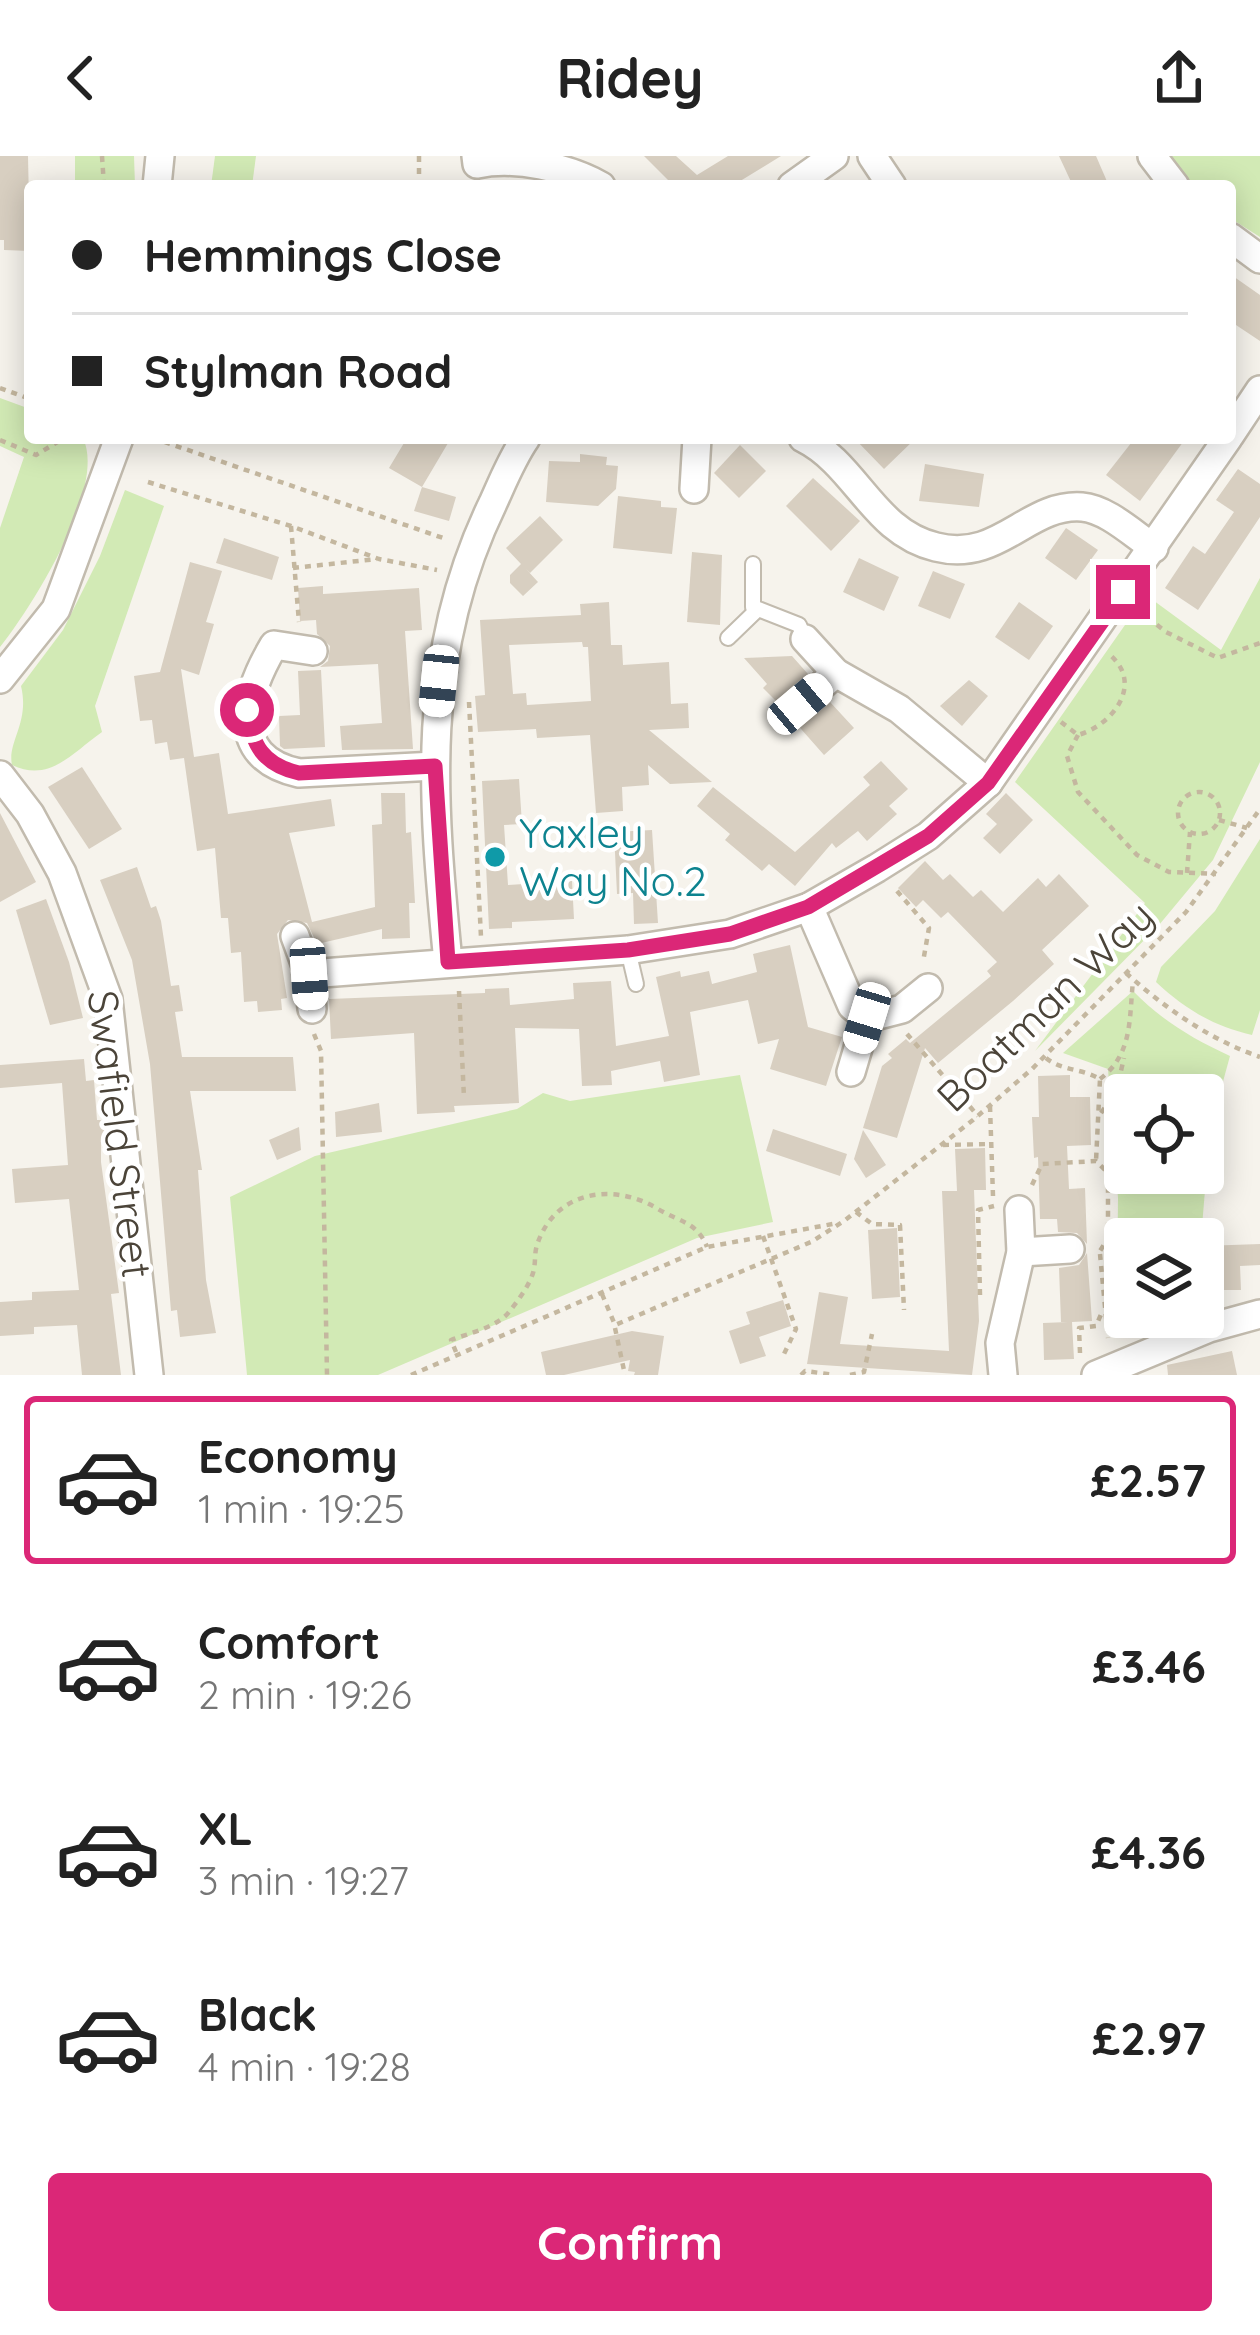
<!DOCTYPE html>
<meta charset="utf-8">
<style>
:root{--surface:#fff;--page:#f2f2f2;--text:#222;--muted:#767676;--line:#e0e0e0;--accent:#db2777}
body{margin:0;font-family:Quicksand,sans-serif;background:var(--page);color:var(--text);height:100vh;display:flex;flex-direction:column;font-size:45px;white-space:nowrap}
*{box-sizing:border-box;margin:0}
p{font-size:39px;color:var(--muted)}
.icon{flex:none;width:66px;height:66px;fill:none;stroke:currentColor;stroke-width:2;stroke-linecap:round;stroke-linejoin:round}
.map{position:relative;height:1219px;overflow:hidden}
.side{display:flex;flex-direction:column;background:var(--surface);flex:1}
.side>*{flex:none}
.top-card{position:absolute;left:24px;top:24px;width:1212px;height:264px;border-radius:12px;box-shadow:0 6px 30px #0003;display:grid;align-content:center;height:264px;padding:0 48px;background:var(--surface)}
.tools{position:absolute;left:1104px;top:918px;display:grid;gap:24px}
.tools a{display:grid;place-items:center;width:120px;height:120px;border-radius:12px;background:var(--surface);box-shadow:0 6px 30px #0003;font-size:60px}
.end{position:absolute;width:54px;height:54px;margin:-27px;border:15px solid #db2777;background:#fff;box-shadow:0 0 0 6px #fff}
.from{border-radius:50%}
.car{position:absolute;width:36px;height:72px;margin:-36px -18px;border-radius:15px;box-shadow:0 0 9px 3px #0007;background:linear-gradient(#fff 24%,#345 0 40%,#fff 0 76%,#345 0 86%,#fff 0)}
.top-card b{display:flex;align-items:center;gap:42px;height:114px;font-size:45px}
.top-card b+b{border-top:3px solid var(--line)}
.top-card i{width:30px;height:30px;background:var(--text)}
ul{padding:21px 0 0;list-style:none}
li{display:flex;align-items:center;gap:36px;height:168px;margin:0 24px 18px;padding:0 24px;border:6px solid transparent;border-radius:12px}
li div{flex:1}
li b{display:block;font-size:45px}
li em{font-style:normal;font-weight:800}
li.on{border-color:var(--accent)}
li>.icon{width:108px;height:108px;stroke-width:1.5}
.action{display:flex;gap:24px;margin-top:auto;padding:24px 48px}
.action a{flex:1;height:138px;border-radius:12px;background:var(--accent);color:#fff;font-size:48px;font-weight:800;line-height:138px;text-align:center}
header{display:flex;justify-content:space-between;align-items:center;height:156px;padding:0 48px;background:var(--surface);font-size:54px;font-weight:800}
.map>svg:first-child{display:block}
.green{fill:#d2eab5;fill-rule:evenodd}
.building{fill:#d8cfc1;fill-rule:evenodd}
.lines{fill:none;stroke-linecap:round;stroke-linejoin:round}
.service-casing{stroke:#c2bbae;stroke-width:18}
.minor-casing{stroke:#c2bbae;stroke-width:32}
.path{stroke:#c4b79f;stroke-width:4.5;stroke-dasharray:6 6;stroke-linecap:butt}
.service{stroke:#fff;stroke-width:14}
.minor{stroke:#fff;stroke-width:27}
.route{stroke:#db2777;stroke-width:15}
.culture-dot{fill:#0f9aa8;stroke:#fff;stroke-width:4.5}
.labels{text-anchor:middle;stroke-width:9;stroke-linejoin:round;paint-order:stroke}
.culture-label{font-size:42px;fill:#0d838f;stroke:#fff;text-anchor:start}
.street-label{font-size:42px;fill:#4b4439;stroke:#fff}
</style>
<header><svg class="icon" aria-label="back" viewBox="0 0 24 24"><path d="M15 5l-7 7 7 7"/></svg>Ridey<svg class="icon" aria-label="share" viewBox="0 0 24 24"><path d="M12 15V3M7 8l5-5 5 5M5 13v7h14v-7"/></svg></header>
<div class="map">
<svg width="1260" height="1219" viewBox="0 0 1260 1219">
<rect width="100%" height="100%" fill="#f6f3ec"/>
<g class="green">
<polygon points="75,0 134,0 135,30 75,30"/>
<polygon points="215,0 256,0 252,30 211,30"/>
<polygon points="1170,0 1260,0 1260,81 1230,62 1230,30 1193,30"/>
<path d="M0,242L30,253V282H83C107,332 32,451 0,491V372L24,301L0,290Z"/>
<path d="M125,334L164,350L95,550L102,576C72,597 50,627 12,609C7,586 30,567 21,530L63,474L100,400Z"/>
<polygon points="1260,422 1260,606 1213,704 1159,769 1035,895 1145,747 1015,626 1146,439 1221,494"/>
<path d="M1260,683V854L1252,879C1213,870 1185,853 1156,826L1161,811L1215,755Z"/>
<path d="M1133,835C1161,864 1193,883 1230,900L1210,973L1201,1083H1125V1161H1148L1125,1175L1117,1147L1118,1042L1108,913L1063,897ZM1125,939H1203V1017H1125Z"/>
<polygon points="740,919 773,1066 697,1082 378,1219 247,1219 230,1041 315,1000 517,953 543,937 570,945"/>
</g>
<g class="building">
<polygon points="0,0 28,0 30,95 4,94 4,84 0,84"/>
<polygon points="644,0 676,0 697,19 728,0 781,0 732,30 674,30"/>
<polygon points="1059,0 1096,0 1109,30 1073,30"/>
<polygon points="1230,118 1260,139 1260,185 1230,165"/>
<polygon points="407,282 451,282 422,331 456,341 449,365 414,355 422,331 389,312"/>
<polygon points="854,282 916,282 884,313"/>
<polygon points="1135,282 1186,282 1140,345 1106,319"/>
<polygon points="740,289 766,315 739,342 714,317"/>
<polygon points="580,298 607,301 606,309 618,310 616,333 598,350 546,346 549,305 580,306"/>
<polygon points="925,308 984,318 979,351 919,345"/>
<polygon points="1238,313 1260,328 1260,361 1198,454 1165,432 1193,390 1205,398 1234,356 1216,344"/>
<polygon points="813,322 860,365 831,395 786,350"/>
<polygon points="618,340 661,345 661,351 677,352 672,398 613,392"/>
<polygon points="540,360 563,384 530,417 526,413 538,426 523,440 510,427 510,419 521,408 506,392"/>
<polygon points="1066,372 1098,394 1076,424 1045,402"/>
<polygon points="224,382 279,401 272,424 216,407"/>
<polygon points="692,396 722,399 720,469 687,466"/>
<polygon points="859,402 899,421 884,455 843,436"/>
<polygon points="190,406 222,415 206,466 214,468 199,519 181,513 194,601 219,597 228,658 331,643 335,670 289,677 312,766 375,751 372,669 382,668 381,637 405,637 406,677 411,676 415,747 409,747 410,782 382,783 382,773 317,788 307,767 288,764 277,778 287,842 281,843 282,854 258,856 257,845 244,846 241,796 231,797 228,762 221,762 215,692 197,695 184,602 170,604 167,586 155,588 152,564 140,565 134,520 160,516"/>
<polygon points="933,415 965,428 950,463 918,450"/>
<polygon points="323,430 323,438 419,432 422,474 405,475 413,593 342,594 340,570 382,567 378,508 320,511 328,505 330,490 317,478 316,464 300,465 298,432"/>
<path d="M609,446L611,489H622L623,509L669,506L671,548L688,547L689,572L649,574L712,626L670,628L648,609L649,629L622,631L623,655L596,657L590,579L537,582L536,573L478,576L475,540L485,539L480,464L581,459L580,448ZM582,486L583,491H588L591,545L527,549L526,537L513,538L509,489Z"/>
<polygon points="1019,446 1053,470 1029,504 995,481"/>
<polygon points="792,500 808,518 787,535 783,552 763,532 767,528 744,502"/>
<polygon points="321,514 325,591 284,593 280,590 279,560 300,559 298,515"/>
<polygon points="969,524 988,540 962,570 940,550"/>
<polygon points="830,546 854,572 824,599 794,565 811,562"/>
<polygon points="881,605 908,633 889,650 897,658 867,685 858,675 836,692 832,687 795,730 769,708 762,715 725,684 730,678 697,650 713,631 795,696 870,629 863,621"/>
<polygon points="82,611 122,673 89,693 48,631"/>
<polygon points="519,623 522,668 504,669 508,729 572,725 574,763 512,766 512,772 489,773 482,625"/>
<polygon points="1006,637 1033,664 1000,698 983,682 997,668 986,658"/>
<polygon points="0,657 36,726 0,746"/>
<polygon points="652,674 658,767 634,768 633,737 617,738 614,676"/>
<polygon points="925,705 943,724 950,718 973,741 981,734 1003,756 1038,722 1046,731 1059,718 1089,750 1042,794 1054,808 1013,845 938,907 925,892 897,982 863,972 882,910 892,902 888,898 906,883 910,887 991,820 987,815 997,806 948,756 941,762 923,744 916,751 898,732"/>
<polygon points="137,711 151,752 156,750 161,765 171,830 179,829 183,855 175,856 182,901 293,901 296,935 190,935 202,1014 198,1014 206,1124 216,1177 180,1181 177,1154 171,1155 150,908 132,804 100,724"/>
<polygon points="46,743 69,806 83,862 50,869 16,754"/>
<polygon points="790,789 808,871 842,881 826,930 770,913 779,883 758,888 748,844 690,856 700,919 664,926 660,905 611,915 612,929 582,930 579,873 515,872 519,947 454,950 455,956 417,958 414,877 331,883 329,843 485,837 485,833 509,832 510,849 574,843 573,827 611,825 616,890 669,880 656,821 680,815 681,821 709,815 712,828 757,816 753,798"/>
<polygon points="84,903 86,925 94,924 97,964 103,964 105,985 101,985 101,1006 119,1137 111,1138 121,1219 82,1219 77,1169 34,1171 34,1178 0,1180 0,1146 32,1144 32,1136 79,1134 69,1043 15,1047 12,1013 68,1009 62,927 0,932 0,909"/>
<polygon points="1070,919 1070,941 1090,941 1091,989 1067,990 1069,1033 1085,1032 1087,1088 1077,1077 1058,1076 1057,1063 1040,1063 1038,1001 1034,1002 1032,961 1039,961 1038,920"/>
<polygon points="379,947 382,976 336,981 335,956"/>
<polygon points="299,971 301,994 277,1004 269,984"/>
<polygon points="773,973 847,998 840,1020 766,995"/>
<polygon points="863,974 886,1009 866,1022 854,1003"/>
<polygon points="985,992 986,1034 974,1034 979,1165 972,1219 807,1208 819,1136 848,1141 840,1188 949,1195 942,1035 957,1035 955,993"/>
<polygon points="897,1072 900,1141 872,1143 868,1074"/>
<polygon points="1260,1088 1260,1109 1240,1110 1241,1134 1205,1134 1203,1090"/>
<polygon points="1087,1097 1092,1165 1072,1166 1074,1203 1044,1204 1043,1167 1068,1166 1061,1166 1059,1112 1079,1109"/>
<polygon points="783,1144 791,1170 759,1181 766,1200 740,1208 729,1175 750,1168 746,1156"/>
<polygon points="632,1175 664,1180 658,1219 634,1219 635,1216 628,1215 630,1204 564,1219 546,1219 541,1196"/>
<polygon points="1232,1195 1237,1219 1168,1219 1167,1209"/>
</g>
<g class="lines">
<g class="service-casing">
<g id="service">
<polyline points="753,408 753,451 799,469 805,483"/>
<polyline points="728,482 757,454"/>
<polyline points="628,794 636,828"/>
</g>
</g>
<g class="minor-casing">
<g id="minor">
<path d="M476,0L477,8C514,0 568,11 601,30"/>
<polyline points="872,0 892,30"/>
<polyline points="1152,0 1175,30"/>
<polyline points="157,30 160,0"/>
<polyline points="792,30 834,0"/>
<polyline points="1230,81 1260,103"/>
<polyline points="1230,279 1260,234"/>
<path d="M803,282C857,309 873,376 936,391C1000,407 1027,347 1082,351C1107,353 1133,378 1154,392"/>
<polyline points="694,333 697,282"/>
<polyline points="805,483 836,517 899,553 988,627"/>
<path d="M313,495L274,489C246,536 225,601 299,617L435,610"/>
<polyline points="0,523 56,453 119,282"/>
<polyline points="800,548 836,517"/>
<polyline points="0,619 30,658 62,717 108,843 149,1219"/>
<polyline points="809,751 852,850 867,862 851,916"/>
<polyline points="295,780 309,818 628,794 730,778 809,751 877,712 928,680 988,627 1228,282"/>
<path d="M448,806C432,643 419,499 493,347C503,325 512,302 526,282"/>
<polyline points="309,818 312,853"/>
<polyline points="867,862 902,853 928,832"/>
<polyline points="1021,1096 1070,1093"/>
<polyline points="1003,1219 1000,1187 1021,1096 1019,1054"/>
<polyline points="1096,1219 1209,1172 1260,1158"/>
</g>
</g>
<g class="path">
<polyline points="102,0 104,30"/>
<polyline points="419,30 419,0"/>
<polyline points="0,232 30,243"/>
<polyline points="153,282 446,383"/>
<polyline points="0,284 36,299 64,282"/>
<polyline points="148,326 291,370 379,403 437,414"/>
<polyline points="291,370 299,466"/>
<polyline points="293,412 377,403"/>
<polyline points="1138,454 1166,476 1218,502 1260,487"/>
<polyline points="469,546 481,781"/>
<path d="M1061,566L1078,579C1113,569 1144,528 1110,499"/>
<polyline points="1078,579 1067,600 1078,636 1137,699 1169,716 1216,718"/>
<circle cx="1199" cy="657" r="21"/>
<polyline points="1219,664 1247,672"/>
<polyline points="1187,717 1190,676"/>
<polyline points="897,735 929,772 923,806"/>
<path d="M1126,817C1165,852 1210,884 1260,901"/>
<polyline points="459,835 464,942"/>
<polyline points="314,878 321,895 327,1219"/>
<polyline points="907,878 978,960"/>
<path d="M1046,902C1062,915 1081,912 1100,923L1096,1005"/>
<path d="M1100,923C1133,898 1129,863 1133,825"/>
<polyline points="990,950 993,1040"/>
<polyline points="1101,957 1116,936 1124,902"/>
<polyline points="943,989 991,988"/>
<polyline points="1032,1029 1042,1008 1096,1005 1108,1017 1108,1082 1100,1095"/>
<polyline points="856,1056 872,1068 900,1069 904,1154"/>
<polyline points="763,1080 796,1173 783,1200"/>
<polyline points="1100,1098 1108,1182"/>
<polyline points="602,1138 615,1169 811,1086 844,1065 973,964 1032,913 1186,756 1260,653"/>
<polyline points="980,1139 978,1054 994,1050"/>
<polyline points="615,1172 625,1219"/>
<path d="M456,1196L451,1184C469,1177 496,1172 509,1156C517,1146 529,1130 533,1117C536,1108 534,1098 537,1089C555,1034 614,1026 658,1053C680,1066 697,1066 707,1091"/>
<polyline points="1080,1197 1079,1172 1096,1170 1102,1156"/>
<polyline points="411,1219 707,1091 838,1067"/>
<polyline points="801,1219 805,1215 835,1219"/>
<polyline points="850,1219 864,1216 872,1178"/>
</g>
<use href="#service" class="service"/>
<use href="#minor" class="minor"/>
</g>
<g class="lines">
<path class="route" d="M247,554C252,589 263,609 299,617L435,610L448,806L628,794L730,778L808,751L928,680L988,627L1123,436"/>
</g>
<circle class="culture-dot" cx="495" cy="701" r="12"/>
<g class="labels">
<g class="culture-label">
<text x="519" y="692">Yaxley<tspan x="519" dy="48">Way No.2</tspan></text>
</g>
<g class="street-label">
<text transform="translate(1045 850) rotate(-44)" y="15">Boatman Way</text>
<text transform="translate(120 978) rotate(83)" y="15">Swafield Street</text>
</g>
</g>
</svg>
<div class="tools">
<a><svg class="icon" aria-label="locate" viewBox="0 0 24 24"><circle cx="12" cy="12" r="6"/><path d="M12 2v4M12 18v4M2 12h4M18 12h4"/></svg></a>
<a><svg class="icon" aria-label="layers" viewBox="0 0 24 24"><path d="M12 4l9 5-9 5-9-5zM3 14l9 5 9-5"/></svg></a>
</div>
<i class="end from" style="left:247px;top:554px"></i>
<i class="end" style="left:1123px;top:436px"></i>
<i class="car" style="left:439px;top:525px;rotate:186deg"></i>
<i class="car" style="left:800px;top:548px;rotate:50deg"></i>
<i class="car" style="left:309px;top:818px;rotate:176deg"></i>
<i class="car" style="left:867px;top:862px;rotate:197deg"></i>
<div class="top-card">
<b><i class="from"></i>Hemmings Close</b>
<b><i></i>Stylman Road</b>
</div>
</div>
<section class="side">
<ul>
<li class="on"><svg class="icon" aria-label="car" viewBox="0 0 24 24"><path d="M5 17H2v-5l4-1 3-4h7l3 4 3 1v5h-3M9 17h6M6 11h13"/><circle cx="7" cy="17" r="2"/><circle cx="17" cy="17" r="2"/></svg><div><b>Economy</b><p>1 min · 19:25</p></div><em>£2.57</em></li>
<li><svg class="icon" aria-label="car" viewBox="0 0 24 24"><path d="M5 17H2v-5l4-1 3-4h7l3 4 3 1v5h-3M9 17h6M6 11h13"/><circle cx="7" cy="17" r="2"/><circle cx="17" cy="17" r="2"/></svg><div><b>Comfort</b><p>2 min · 19:26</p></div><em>£3.46</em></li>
<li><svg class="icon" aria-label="car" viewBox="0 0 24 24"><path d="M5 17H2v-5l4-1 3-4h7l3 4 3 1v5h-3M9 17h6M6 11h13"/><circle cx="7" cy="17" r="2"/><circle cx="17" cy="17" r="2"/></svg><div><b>XL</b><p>3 min · 19:27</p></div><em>£4.36</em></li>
<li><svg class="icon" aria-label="car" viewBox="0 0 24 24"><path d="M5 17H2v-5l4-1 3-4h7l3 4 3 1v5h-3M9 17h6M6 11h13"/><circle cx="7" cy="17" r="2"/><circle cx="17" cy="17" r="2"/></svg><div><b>Black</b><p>4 min · 19:28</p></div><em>£2.97</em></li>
</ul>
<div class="action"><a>Confirm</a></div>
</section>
